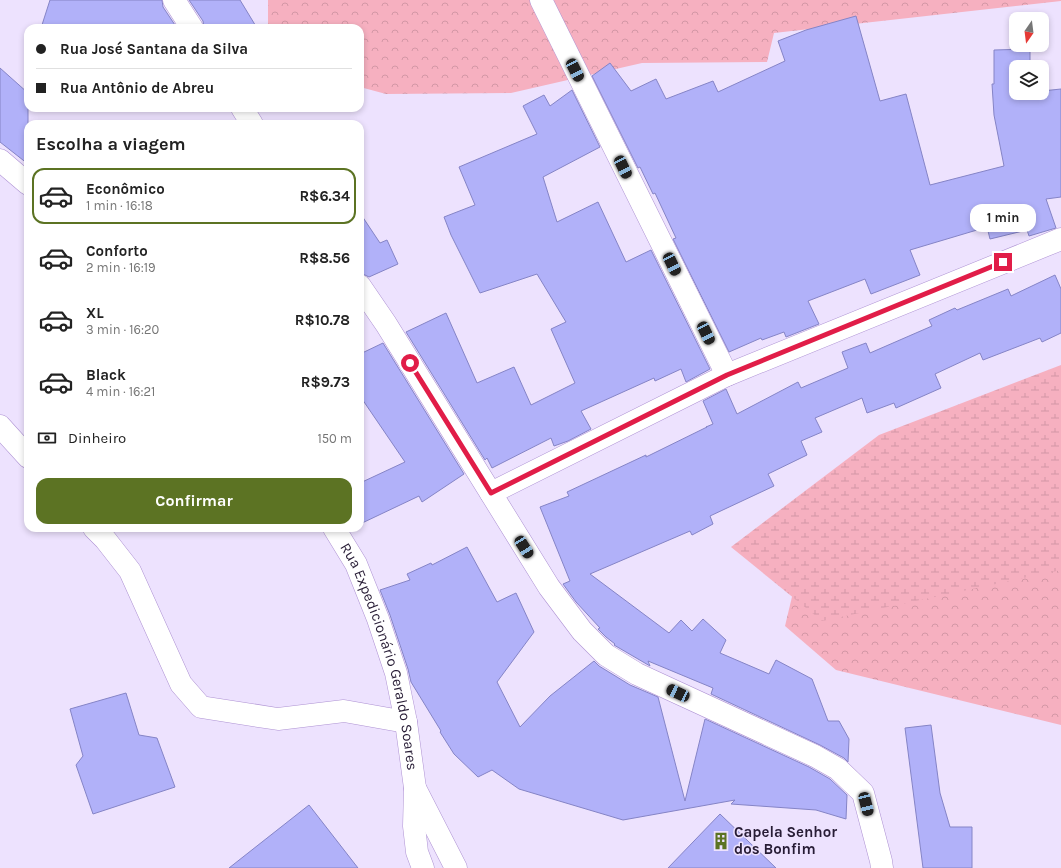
<!DOCTYPE html>
<html lang="pt">
<meta charset="utf-8">
<style>
:root{--surface:#fff;--page:#f2f2f2;--text:#222;--muted:#767676;--line:#e0e0e0;--accent:#5c7323}
body{margin:0;font-family:Karla,sans-serif;background:var(--page);color:var(--text);height:100vh;display:flex;flex-direction:column;font-size:15px;white-space:nowrap}
*{box-sizing:border-box;margin:0}
p{font-size:13px;color:var(--muted)}
.icon{flex:none;width:22px;height:22px;fill:none;stroke:currentColor;stroke-width:2;stroke-linecap:round;stroke-linejoin:round}
.map{position:relative;flex:1;overflow:hidden}
.panel{position:absolute;left:24px;top:120px;width:340px;height:412px;display:flex;flex-direction:column;background:var(--surface);border-radius:12px;box-shadow:0 2px 6px #0003}
.panel>*{flex:none}
.top-card{position:absolute;left:24px;top:24px;width:340px;height:88px;border-radius:12px;box-shadow:0 2px 6px #0003;display:grid;align-content:center;height:88px;padding:0 12px;background:var(--surface)}
.needle{width:26px;rotate:194deg}
.buttons{position:absolute;left:1009px;top:12px;display:grid;gap:8px}
.buttons a{display:grid;place-items:center;width:40px;height:40px;border-radius:8px;background:var(--surface);box-shadow:0 2px 6px #0003;font-size:20px}
.end{position:absolute;width:18px;height:18px;margin:-9px;border:5px solid #e11d48;background:#fff;box-shadow:0 0 0 2px #fff}
.from{border-radius:50%}
.bubble{position:absolute;height:28px;border-radius:12px;background:var(--surface);box-shadow:0 2px 6px #0003;font-size:13px;font-weight:700;line-height:28px;text-align:center}
.car{position:absolute;width:12px;height:24px;margin:-12px -6px;border-radius:5px;box-shadow:0 0 3px 1px #0007;background:linear-gradient(#222 24%,#8ab4d8 0 40%,#222 0 76%,#8ab4d8 0 86%,#222 0)}
.top-card b{display:flex;align-items:center;gap:14px;height:38px;font-size:15px}
.top-card b+b{border-top:1px solid var(--line)}
.top-card i{width:10px;height:10px;background:var(--text)}
ul{padding:0;list-style:none}
li{display:flex;align-items:center;gap:12px;height:56px;margin:0 8px 6px;padding:0 4px;border:2px solid transparent;border-radius:12px}
li div{flex:1}
li b{display:block;font-size:15px}
li em{font-style:normal;font-weight:700}
li.active{border-color:var(--accent)}
li>.icon{width:36px;height:36px;stroke-width:1.5}
h2{padding:0 12px;font-size:18px;line-height:48px}
.pay{display:flex;align-items:center;gap:10px;height:44px;padding:0 12px;font-size:15px}
.pay p{margin-inline-start:auto}
.button{display:flex;gap:8px;margin-top:auto;padding:8px 12px}
.button a{flex:1;height:46px;border-radius:12px;background:var(--accent);color:#fff;font-size:16px;font-weight:700;line-height:46px;text-align:center}
.map>svg:first-child{display:block}
.forest{fill:url(#forest-crowns)}
.wetland{fill:url(#wetland-marsh)}
.building{fill:#b1b1f9;stroke:#8584c6}
.lines{fill:none;stroke-linecap:round;stroke-linejoin:round}
.minor-casing{stroke:#ae92d3;stroke-width:23}
.secondary-casing{stroke:#ae92d3;stroke-width:23}
.minor{stroke:#fff;stroke-width:22}
.secondary{stroke:#fff;stroke-width:22}
.route{stroke:#e11d48;stroke-width:5}
.labels{text-anchor:middle;stroke-width:3;stroke-linejoin:round;paint-order:stroke}
.street-label{font-size:15px;fill:#271c35;stroke:#ede2fe}
.poi-label{font-size:15px;font-weight:bold;fill:#271c35;stroke:#ede2fe;text-anchor:start}
</style>
<div class="map">
<svg width="1061" height="868" viewBox="0 0 1061 868">
<defs>
<pattern id="forest-crowns" width="20" height="18" patternUnits="userSpaceOnUse"><rect width="20" height="18" fill="#f6b0c0"/><path d="M2 6a3 3 0 1 1 6 0M12 15a3 3 0 1 1 6 0" fill="none" stroke="#d397a6"/></pattern>
<pattern id="wetland-marsh" width="20" height="14" patternUnits="userSpaceOnUse"><rect width="20" height="14" fill="#f6b0c0"/><path d="M1 5h8M5 5V1M11 12h8M15 12V8" fill="none" stroke="#d397a6"/></pattern>
</defs>
<rect width="100%" height="100%" fill="#ede2fe"/>
<g class="forest">
<polygon points="268,0 1061,0 1061,1 774,33 767,62 642,63 511,93 386,94 360,87 360,28 268,28"/>
<polygon points="1061,391 1061,725 836,670 785,626 813,509"/>
</g>
<polygon class="wetland" points="1061,365 1061,570 822,621 731,547 879,435"/>
<g class="building">
<polygon points="50,0 162,0 163,7 177,28 41,28"/>
<polygon points="189,0 240,0 257,28 204,28 203,21"/>
<polygon points="856,16 880,101 906,94 930,185 1004,166 994,115 992,84 994,84 994,50 1030,49 1030,67 1016,67 1016,93 1042,93 1042,91 1061,89 1061,197 1046,199 1056,228 1029,236 1027,230 990,239 987,227 910,250 920,275 871,294 865,279 808,301 819,324 786,337 784,332 762,340 761,338 729,352 673,239 676,238 655,193 653,194 640,167 638,168 592,76 610,63 631,91 656,79 666,99 713,81 718,92 785,61 778,41 806,30"/>
<polygon points="0,68 28,93 28,164 0,142"/>
<polygon points="572,90 600,147 543,177 557,222 598,202 626,262 651,250 710,369 686,382 681,369 655,381 654,378 581,411 591,429 568,441 554,446 551,438 492,468 487,458 485,460 406,332 446,313 477,383 514,367 531,405 575,383 551,329 566,322 537,274 480,293 451,235 444,217 475,205 459,167 537,134 523,106 544,95 550,106"/>
<polygon points="360,213 380,243 387,240 398,264 369,277 365,275 360,274"/>
<polygon points="1055,275 1061,289 1061,333 1042,342 1040,338 983,360 980,353 935,374 941,388 896,408 894,403 867,413 862,398 815,418 822,432 801,441 807,455 768,474 774,486 710,516 713,524 692,535 690,531 590,574 669,633 681,620 692,631 703,619 726,640 720,653 769,674 776,660 812,679 828,721 839,721 849,739 848,762 844,758 820,745 711,694 713,688 648,661 650,666 614,645 615,644 606,637 598,629 600,628 576,602 563,584 570,581 540,507 569,496 567,492 646,455 646,457 707,427 706,427 713,424 703,401 726,389 737,414 798,382 801,388 848,368 842,352 866,343 870,353 932,326 929,320 955,308 957,310 1008,289 1011,296"/>
<polygon points="383,343 464,474 422,502 419,496 360,524 360,483 405,462 360,396 360,354"/>
<polygon points="467,547 497,602 516,593 534,632 497,682 520,727 550,696 594,661 599,666 630,685 658,697 685,801 705,719 809,767 830,779 847,795 846,819 816,810 731,804 735,800 623,820 519,789 492,770 478,777 454,754 440,732 441,731 411,682 408,669 390,615 380,590 410,580 407,574 431,563 432,565"/>
<polygon points="126,693 139,735 157,738 175,787 93,814 76,765 83,756 70,709"/>
<polygon points="931,725 940,793 950,827 972,827 972,868 923,868 905,728"/>
<polygon points="309,805 358,868 229,868"/>
<polygon points="720,814 776,868 668,868"/>
</g>
<g class="lines">
<g class="minor-casing">
<g id="minor">
<polyline points="174,0 192,28"/>
<polyline points="541,0 727,375"/>
<polyline points="242,108 252,124"/>
<polyline points="360,286 386,324 549,587 582,631 606,655 637,674 815,756 838,769 863,793 881,861 882,868"/>
<polyline points="0,426 28,457"/>
<polyline points="491,493 727,375 1061,239"/>
<polyline points="94,528 105,539 130,571 181,684 201,707 278,719 344,711 406,722"/>
<polyline points="415,788 456,868"/>
</g>
</g>
<g class="secondary-casing">
<g id="secondary">
<polyline points="0,160 28,184"/>
<path id="s1" d="M334,528L356,564L378,619L396,673L406,722L415,788L414,826L417,852L423,868"/>
</g>
</g>
<use href="#minor" class="minor"/>
<use href="#secondary" class="secondary"/>
</g>
<g class="lines">
<polyline class="route" points="410,363 491,493 727,375 1003,262"/>
</g>
<defs>
<g id="building-bare" transform="scale(1.38)"><path d="M-4-6H4V6H1V3H-1V6H-4ZM-2.5-4.3h1.7v1.8h-1.7ZM.8-4.3h1.7v1.8H.8ZM-2.5-1h1.7V.8h-1.7ZM.8-1h1.7V.8H.8Z" fill="#5c7323" stroke="#ede2fe" stroke-width="2.5" paint-order="stroke"/></g>
</defs>
<g fill-rule="evenodd">
<use href="#building-bare" x="721" y="841"/>
</g>
<g class="labels">
<g class="street-label">
<text dy="5" stroke="none"><textPath href="#s1" startOffset="138">Rua Expedicionário Geraldo Soares</textPath></text>
</g>
<g class="poi-label">
<text x="734" y="837">Capela Senhor<tspan x="734" dy="17">dos Bonfim</tspan></text>
</g>
</g>
</svg>
<div class="buttons">
<a><svg class="needle" viewBox="-14 -14 28 28"><path d="M0-13l5 13h-10z" fill="#e53935"/><path d="M0 13l5-13h-10z" fill="#767676"/></svg></a>
<a><svg class="icon" aria-label="layers" viewBox="0 0 24 24"><path d="M12 4l9 5-9 5-9-5zM3 14l9 5 9-5"/></svg></a>
</div>
<i class="end from" style="left:410px;top:363px"></i>
<i class="end" style="left:1003px;top:262px"></i>
<div class="bubble" style="left:970px;top:204px;width:66px">1 min</div>
<i class="car" style="left:575px;top:70px;rotate:153deg"></i>
<i class="car" style="left:623px;top:167px;rotate:154deg"></i>
<i class="car" style="left:672px;top:264px;rotate:154deg"></i>
<i class="car" style="left:706px;top:333px;rotate:154deg"></i>
<i class="car" style="left:524px;top:547px;rotate:148deg"></i>
<i class="car" style="left:678px;top:693px;rotate:295deg"></i>
<i class="car" style="left:866px;top:804px;rotate:166deg"></i>
<div class="top-card">
<b><i class="from"></i>Rua José Santana da Silva</b>
<b><i></i>Rua Antônio de Abreu</b>
</div>
<section class="panel">
<h2>Escolha a viagem</h2>
<ul>
<li class="active"><svg class="icon" aria-label="car" viewBox="0 0 24 24"><path d="M5 17H2v-5l4-1 3-4h7l3 4 3 1v5h-3M9 17h6M6 11h13"/><circle cx="7" cy="17" r="2"/><circle cx="17" cy="17" r="2"/></svg><div><b>Econômico</b><p>1 min · 16:18</p></div><em>R$6.34</em></li>
<li><svg class="icon" aria-label="car" viewBox="0 0 24 24"><path d="M5 17H2v-5l4-1 3-4h7l3 4 3 1v5h-3M9 17h6M6 11h13"/><circle cx="7" cy="17" r="2"/><circle cx="17" cy="17" r="2"/></svg><div><b>Conforto</b><p>2 min · 16:19</p></div><em>R$8.56</em></li>
<li><svg class="icon" aria-label="car" viewBox="0 0 24 24"><path d="M5 17H2v-5l4-1 3-4h7l3 4 3 1v5h-3M9 17h6M6 11h13"/><circle cx="7" cy="17" r="2"/><circle cx="17" cy="17" r="2"/></svg><div><b>XL</b><p>3 min · 16:20</p></div><em>R$10.78</em></li>
<li><svg class="icon" aria-label="car" viewBox="0 0 24 24"><path d="M5 17H2v-5l4-1 3-4h7l3 4 3 1v5h-3M9 17h6M6 11h13"/><circle cx="7" cy="17" r="2"/><circle cx="17" cy="17" r="2"/></svg><div><b>Black</b><p>4 min · 16:21</p></div><em>R$9.73</em></li>
</ul>
<div class="pay"><svg class="icon" aria-label="cash" viewBox="0 0 24 24"><path d="M3 7h18v10H3z"/><circle cx="12" cy="12" r="2"/></svg>Dinheiro<p>150 m</p></div>
<div class="button"><a>Confirmar</a></div>
</section>
</div>
